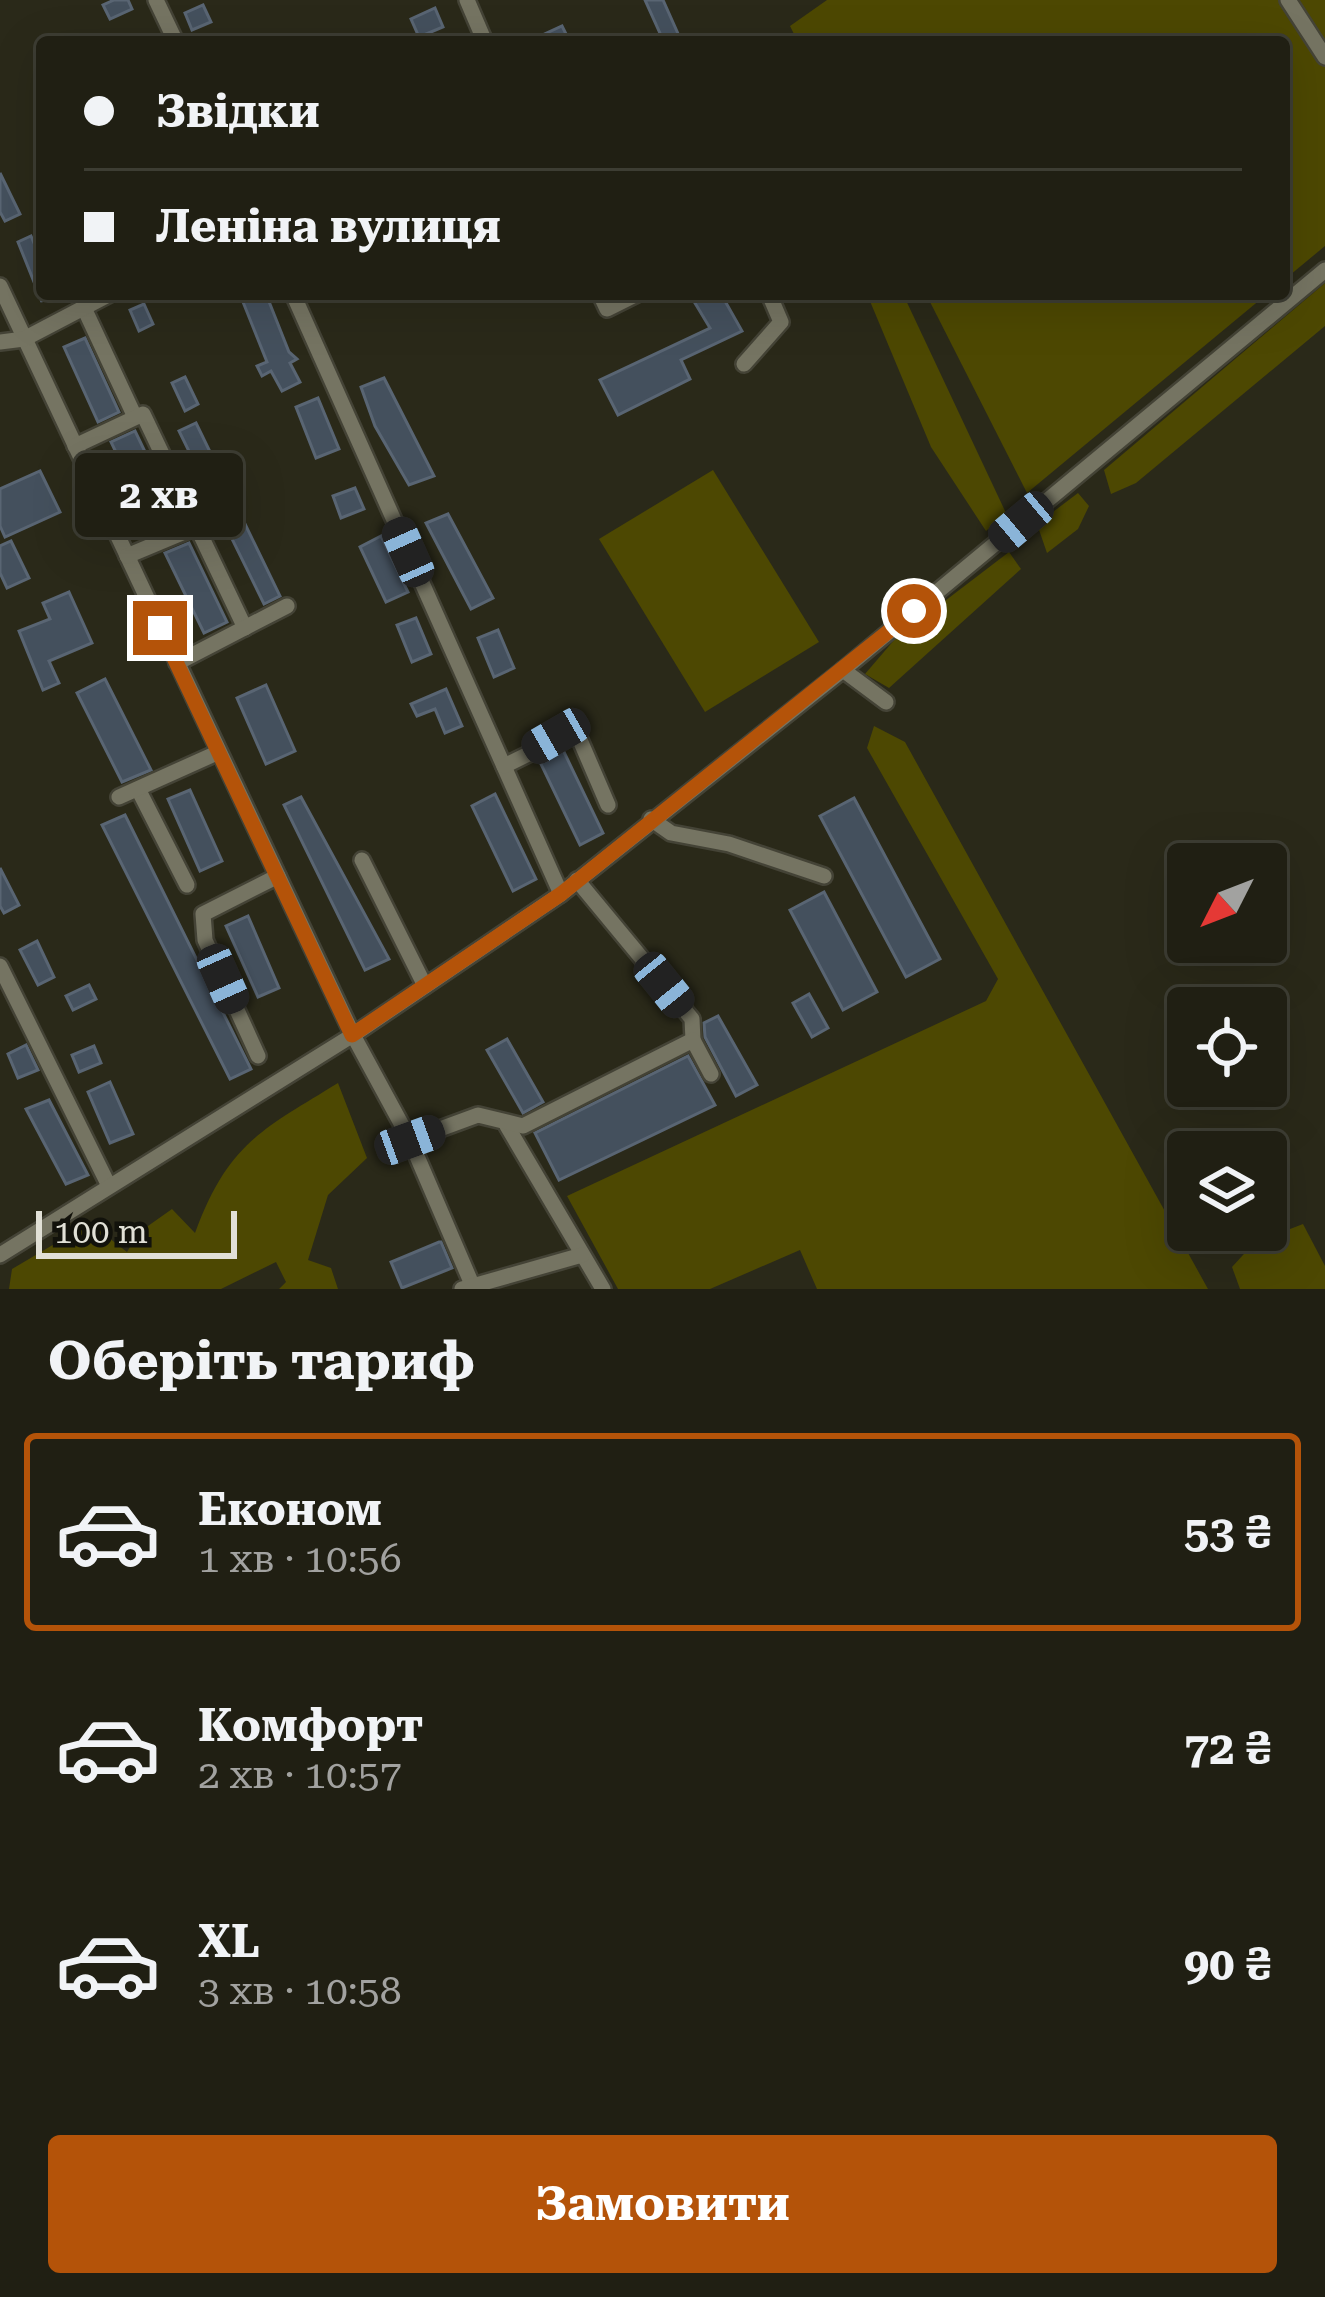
<!DOCTYPE html>
<html lang="uk">
<meta charset="utf-8">
<style>
:root{--surface:#201f13;--page:#2d2c21;--text:#f1f3f6;--muted:#a2a2a0;--line:#3d3d33;--accent:#b45309}
body{margin:0;font-family:"Roboto Serif",serif;background:var(--page);color:var(--text);height:100vh;display:flex;flex-direction:column;font-size:45px;white-space:nowrap}
*{box-sizing:border-box;margin:0}
p{font-size:39px;color:var(--muted)}
.icon{flex:none;width:66px;height:66px;fill:none;stroke:currentColor;stroke-width:2;stroke-linecap:round;stroke-linejoin:round}
.map{position:relative;height:1289px;overflow:hidden}
.panel{display:flex;flex-direction:column;background:var(--surface);flex:1}
.panel>*{flex:none}
.banner{position:absolute;left:36px;top:36px;width:1254px;height:264px;border-radius:12px;box-shadow:0 12px 48px #0002,0 0 0 3px var(--line);display:grid;align-content:center;height:264px;padding:0 48px;background:var(--surface)}
.needle{width:78px;rotate:228deg}
.tools{position:absolute;left:1167px;top:843px;display:grid;gap:24px}
.tools a{display:grid;place-items:center;width:120px;height:120px;border-radius:12px;background:var(--surface);box-shadow:0 12px 48px #0002,0 0 0 3px var(--line);font-size:60px}
.scale{position:absolute;left:36px;bottom:30px;width:201px;box-sizing:border-box;padding-left:12px;border:6px solid #e1e0d6;border-top:0;font-size:33px;line-height:42px;white-space:nowrap;color:#e1e0d6;-webkit-text-stroke:9px #12120b;paint-order:stroke}
.end{position:absolute;width:54px;height:54px;margin:-27px;border:15px solid #b45309;background:#fff;box-shadow:0 0 0 6px #fff}
.from{border-radius:50%}
.bubble{position:absolute;height:84px;border-radius:12px;background:var(--surface);box-shadow:0 12px 48px #0002,0 0 0 3px var(--line);font-size:39px;font-weight:700;line-height:84px;text-align:center}
.car{position:absolute;width:36px;height:72px;margin:-36px -18px;border-radius:15px;box-shadow:0 0 9px 3px #0007;background:linear-gradient(#222 24%,#8ab4d8 0 40%,#222 0 76%,#8ab4d8 0 86%,#222 0)}
.banner b{display:flex;align-items:center;gap:42px;height:114px;font-size:45px}
.banner b+b{border-top:3px solid var(--line)}
.banner i{width:30px;height:30px;background:var(--text)}
ul{padding:0;list-style:none}
li{display:flex;align-items:center;gap:36px;height:198px;margin:0 24px 18px;padding:0 24px;border:6px solid transparent;border-radius:12px}
li div{flex:1}
li b{display:block;font-size:45px}
li em{font-style:normal;font-weight:700}
li.selected{border-color:var(--accent)}
li>.icon{width:108px;height:108px;stroke-width:1.5}
h2{padding:0 48px;font-size:54px;line-height:144px}
.button{display:flex;gap:24px;margin-top:auto;padding:24px 48px}
.button a{flex:1;height:138px;border-radius:12px;background:var(--accent);color:#fff;font-size:48px;font-weight:700;line-height:138px;text-align:center}
.map>svg:first-child{display:block}
.green{fill:#4d4802}
.building{fill:#44505d;stroke:#596573;stroke-width:3}
.lines{fill:none;stroke-linecap:round;stroke-linejoin:round}
.minor-casing{stroke:#444336;stroke-width:20}
.minor{stroke:#757462;stroke-width:15}
.route{stroke:#b45309;stroke-width:15}
</style>
<div class="map">
<svg width="1325" height="1289" viewBox="0 0 1325 1289">
<rect width="100%" height="100%" fill="#2a2919"/>
<g class="green">
<polygon points="827,0 1325,0 1325,246 1284,280 1284,42 798,42 790,26"/>
<polygon points="1325,283 1325,326 1136,483 1111,494 1104,470"/>
<polygon points="867,294 903,294 1006,513 986,531 931,447"/>
<polygon points="926,294 1267,294 1027,493"/>
<polygon points="713,470 819,642 705,712 599,539"/>
<polygon points="1078,493 1089,506 1078,529 1047,553 1037,524"/>
<polygon points="1009,552 1021,569 889,688 865,674 895,639"/>
<polygon points="874,726 905,742 1208,1289 817,1289 800,1250 710,1289 618,1289 567,1196 986,1001 998,979 867,748"/>
<path d="M338,1083L367,1158L328,1195L308,1260L331,1268L338,1289H279L286,1282L276,1262L221,1289H9L12,1269L90,1223L127,1252L138,1233L172,1209L195,1233C228,1144 260,1131 338,1083Z"/>
<polygon points="1303,1224 1325,1266 1325,1289 1240,1289 1232,1267 1254,1243"/>
</g>
<g class="building">
<polygon points="114,0 128,0 132,9 110,19 103,5"/>
<polygon points="645,0 663,0 679,36 664,42"/>
<polygon points="203,5 211,22 192,30 185,13"/>
<polygon points="435,8 443,27 419,37 411,19"/>
<polygon points="562,26 570,42 527,42"/>
<polygon points="0,173 20,214 5,221 0,212"/>
<polygon points="31,236 42,262 42,302 18,242"/>
<polygon points="266,294 289,352 297,359 290,363 300,382 282,391 271,371 262,376 257,366 267,362 243,302"/>
<polygon points="700,294 721,294 742,331 681,360 690,379 618,415 600,380 710,328 692,298"/>
<polygon points="144,304 153,324 139,331 130,310"/>
<polygon points="85,338 119,412 98,422 64,347"/>
<polygon points="185,377 198,404 185,411 172,383"/>
<polygon points="384,378 434,476 409,485 375,426 361,387"/>
<polygon points="318,398 339,449 316,458 296,407"/>
<polygon points="196,423 280,596 264,604 179,431"/>
<polygon points="135,431 176,516 152,527 111,442"/>
<polygon points="40,471 60,512 5,537 0,526 0,489"/>
<polygon points="355,488 364,509 341,518 333,496"/>
<polygon points="448,514 493,598 471,609 426,523"/>
<polygon points="381,536 408,592 386,602 360,547"/>
<polygon points="11,541 29,578 7,588 0,573 0,546"/>
<polygon points="189,543 227,622 204,633 165,553"/>
<polygon points="69,592 92,643 49,661 59,683 43,690 19,631 50,619 43,603"/>
<polygon points="416,618 431,654 412,662 397,625"/>
<polygon points="498,630 514,668 494,677 478,638"/>
<polygon points="105,679 151,770 122,782 77,693"/>
<polygon points="266,685 295,751 266,764 237,698"/>
<polygon points="446,689 462,726 445,733 435,709 417,716 411,704"/>
<polygon points="563,750 603,833 580,845 540,762"/>
<polygon points="190,790 222,861 200,871 168,799"/>
<polygon points="495,794 536,879 513,891 472,806"/>
<polygon points="301,797 389,959 365,970 284,805"/>
<polygon points="854,798 940,959 906,977 820,816"/>
<polygon points="125,815 251,1069 230,1079 102,825"/>
<polygon points="0,868 19,905 4,913 0,906"/>
<polygon points="824,892 877,992 843,1010 790,910"/>
<polygon points="248,916 279,988 258,997 226,926"/>
<polygon points="37,941 54,977 38,985 20,950"/>
<polygon points="89,985 96,999 73,1010 66,996"/>
<polygon points="809,994 828,1028 812,1037 793,1003"/>
<polygon points="718,1016 757,1085 736,1096 705,1037 704,1023"/>
<polygon points="507,1039 543,1102 523,1113 487,1050"/>
<polygon points="26,1045 38,1070 18,1078 8,1054"/>
<polygon points="94,1046 101,1063 79,1072 72,1055"/>
<polygon points="688,1056 715,1105 559,1180 535,1133"/>
<polygon points="110,1082 133,1134 110,1143 88,1092"/>
<polygon points="49,1100 88,1175 66,1184 26,1109"/>
<polygon points="439,1242 441,1242 452,1268 402,1288 391,1262"/>
</g>
<g class="lines">
<g class="minor-casing">
<g id="minor">
<polyline points="156,0 176,42"/>
<polyline points="467,0 485,42"/>
<polyline points="1288,0 1325,57"/>
<polyline points="0,286 353,1035 410,1140 474,1289"/>
<polyline points="293,294 561,894"/>
<polyline points="600,294 607,309 637,294"/>
<polyline points="84,308 135,417"/>
<polyline points="0,342 24,339 110,294"/>
<polyline points="744,364 781,322 769,294"/>
<polyline points="75,446 143,414 245,628"/>
<polyline points="127,556 201,525"/>
<polyline points="177,663 287,606"/>
<polyline points="843,670 886,702"/>
<polyline points="504,766 569,734 580,740 608,805"/>
<polyline points="138,789 187,885"/>
<polyline points="119,797 219,752"/>
<polyline points="651,819 671,833 729,844 824,876"/>
<polyline points="362,860 425,986"/>
<polyline points="577,880 692,1019 693,1040"/>
<polyline points="0,966 109,1186"/>
<polyline points="258,1056 205,940 203,914 278,876"/>
<polyline points="507,1126 603,1289"/>
<polyline points="410,1140 478,1115 523,1126 693,1040 711,1074"/>
<polyline points="0,1255 353,1035 561,894 843,670 1325,270"/>
<polyline points="462,1289 582,1255"/>
</g>
</g>
<use href="#minor" class="minor"/>
</g>
<g class="lines">
<polyline class="route" points="160,628 352,1035 561,894 914,611"/>
</g>
</svg>
<div class="tools">
<a><svg class="needle" viewBox="-14 -14 28 28"><path d="M0-13l5 13h-10z" fill="#e53935"/><path d="M0 13l5-13h-10z" fill="#a2a2a0"/></svg></a>
<a><svg class="icon" aria-label="locate" viewBox="0 0 24 24"><circle cx="12" cy="12" r="6"/><path d="M12 2v4M12 18v4M2 12h4M18 12h4"/></svg></a>
<a><svg class="icon" aria-label="layers" viewBox="0 0 24 24"><path d="M12 4l9 5-9 5-9-5zM3 14l9 5 9-5"/></svg></a>
</div>
<div class="scale">100 m</div>
<i class="end from" style="left:914px;top:611px"></i>
<i class="end" style="left:160px;top:628px"></i>
<div class="bubble" style="left:75px;top:453px;width:168px">2 хв</div>
<i class="car" style="left:1021px;top:522px;rotate:230deg"></i>
<i class="car" style="left:408px;top:552px;rotate:336deg"></i>
<i class="car" style="left:556px;top:736px;rotate:240deg"></i>
<i class="car" style="left:223px;top:979px;rotate:156deg"></i>
<i class="car" style="left:664px;top:985px;rotate:141deg"></i>
<i class="car" style="left:410px;top:1140px;rotate:70deg"></i>
<div class="banner">
<b><i class="from"></i>Звідки</b>
<b><i></i>Леніна вулиця</b>
</div>
</div>
<section class="panel">
<h2>Оберіть тариф</h2>
<ul>
<li class="selected"><svg class="icon" aria-label="car" viewBox="0 0 24 24"><path d="M5 17H2v-5l4-1 3-4h7l3 4 3 1v5h-3M9 17h6M6 11h13"/><circle cx="7" cy="17" r="2"/><circle cx="17" cy="17" r="2"/></svg><div><b>Економ</b><p>1 хв · 10:56</p></div><em>53 ₴</em></li>
<li><svg class="icon" aria-label="car" viewBox="0 0 24 24"><path d="M5 17H2v-5l4-1 3-4h7l3 4 3 1v5h-3M9 17h6M6 11h13"/><circle cx="7" cy="17" r="2"/><circle cx="17" cy="17" r="2"/></svg><div><b>Комфорт</b><p>2 хв · 10:57</p></div><em>72 ₴</em></li>
<li><svg class="icon" aria-label="car" viewBox="0 0 24 24"><path d="M5 17H2v-5l4-1 3-4h7l3 4 3 1v5h-3M9 17h6M6 11h13"/><circle cx="7" cy="17" r="2"/><circle cx="17" cy="17" r="2"/></svg><div><b>XL</b><p>3 хв · 10:58</p></div><em>90 ₴</em></li>
</ul>
<div class="button"><a>Замовити</a></div>
</section>
